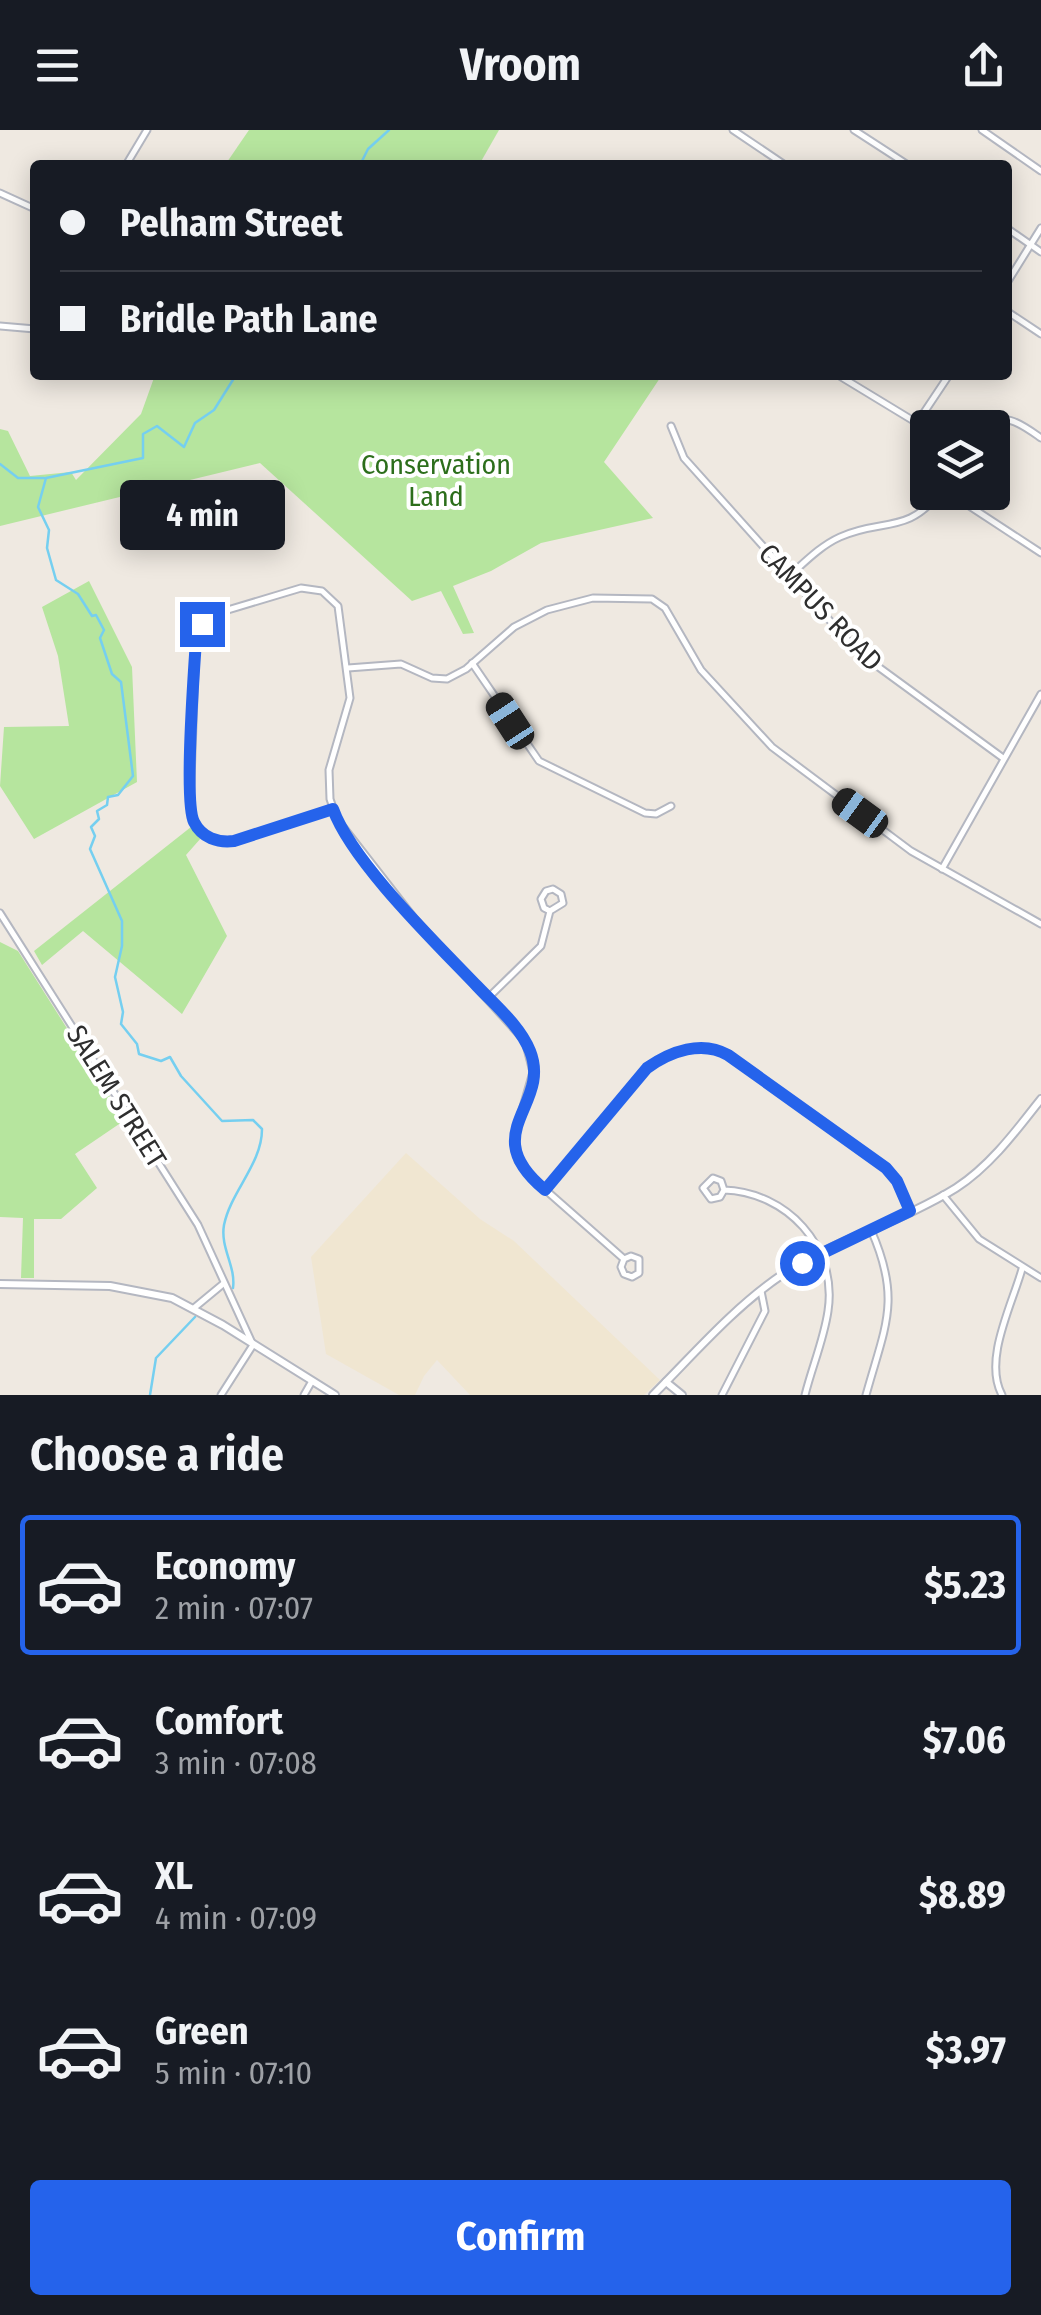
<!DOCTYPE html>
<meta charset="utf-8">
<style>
:root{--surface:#171b24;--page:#20242c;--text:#f1f3f6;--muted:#9ea1a6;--line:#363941;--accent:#2563eb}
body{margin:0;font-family:"Fira Sans Condensed",sans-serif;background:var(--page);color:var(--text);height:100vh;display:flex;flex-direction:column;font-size:38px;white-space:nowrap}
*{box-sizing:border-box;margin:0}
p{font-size:32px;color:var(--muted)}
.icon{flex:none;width:55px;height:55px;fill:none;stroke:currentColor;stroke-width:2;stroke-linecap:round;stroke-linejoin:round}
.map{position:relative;height:1265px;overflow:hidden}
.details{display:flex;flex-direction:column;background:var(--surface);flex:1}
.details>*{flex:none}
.top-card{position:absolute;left:30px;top:30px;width:982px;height:220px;border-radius:10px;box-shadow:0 5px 25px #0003;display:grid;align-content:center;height:220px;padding:0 30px;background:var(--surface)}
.buttons{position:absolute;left:910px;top:280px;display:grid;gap:20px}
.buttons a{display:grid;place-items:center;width:100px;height:100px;border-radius:10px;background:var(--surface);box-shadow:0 5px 25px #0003;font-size:50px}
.end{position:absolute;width:45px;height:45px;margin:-22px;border:12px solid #2563eb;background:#fff;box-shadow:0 0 0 5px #fff}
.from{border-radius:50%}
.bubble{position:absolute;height:70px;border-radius:10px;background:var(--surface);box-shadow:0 5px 25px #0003;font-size:32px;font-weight:700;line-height:70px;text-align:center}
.car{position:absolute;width:30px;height:60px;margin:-30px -15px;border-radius:12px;box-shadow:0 0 8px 2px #0007;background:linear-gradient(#222 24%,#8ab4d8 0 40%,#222 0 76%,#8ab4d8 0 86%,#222 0)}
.top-card b{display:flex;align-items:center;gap:35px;height:95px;font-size:38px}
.top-card b+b{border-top:2px solid var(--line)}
.top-card i{width:25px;height:25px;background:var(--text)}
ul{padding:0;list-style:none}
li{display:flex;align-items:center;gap:30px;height:140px;margin:0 20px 15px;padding:0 10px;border:5px solid transparent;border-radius:10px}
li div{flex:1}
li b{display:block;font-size:38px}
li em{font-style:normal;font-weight:700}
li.active{border-color:var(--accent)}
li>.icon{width:90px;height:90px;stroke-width:1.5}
h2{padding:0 30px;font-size:45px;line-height:120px}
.action{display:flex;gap:20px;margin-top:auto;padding:20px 30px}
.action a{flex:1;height:115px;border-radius:10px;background:var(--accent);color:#fff;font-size:40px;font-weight:700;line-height:115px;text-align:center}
header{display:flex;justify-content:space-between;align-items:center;height:130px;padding:0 30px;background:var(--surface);font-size:45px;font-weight:700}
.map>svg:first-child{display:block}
.education{fill:#f0e6d1}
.green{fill:#b6e59e}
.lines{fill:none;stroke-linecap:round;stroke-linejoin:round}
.stream{stroke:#75cff0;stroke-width:2.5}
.minor-casing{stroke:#b4b7c1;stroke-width:9}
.tertiary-casing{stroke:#b4b7c1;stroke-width:10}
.minor{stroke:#fff;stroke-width:5}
.tertiary{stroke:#fff;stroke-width:6}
.route{stroke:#2563eb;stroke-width:12}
.labels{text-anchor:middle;stroke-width:8;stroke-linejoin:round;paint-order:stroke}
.park-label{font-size:28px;fill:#2c6e1b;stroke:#fff}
.street-label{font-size:28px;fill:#2e2e2e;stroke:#fff}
</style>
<header><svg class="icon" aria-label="menu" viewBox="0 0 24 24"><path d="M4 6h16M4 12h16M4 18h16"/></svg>Vroom<svg class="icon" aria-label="share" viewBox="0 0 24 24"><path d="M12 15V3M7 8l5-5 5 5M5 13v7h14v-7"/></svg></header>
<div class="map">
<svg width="1041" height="1265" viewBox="0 0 1041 1265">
<rect width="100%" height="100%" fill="#efe9e1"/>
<polygon class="education" points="406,1023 480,1089 514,1111 660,1250 644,1265 470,1265 437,1230 424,1246 415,1265 399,1265 326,1224 311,1127"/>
<g class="green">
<polygon points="249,0 499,0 479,35 225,35"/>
<polygon points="155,245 662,245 604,332 653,388 541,413 491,441 453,456 474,503 463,504 441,461 412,471 260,333 0,396 0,299 8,301 30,346 71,342 76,350 141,284"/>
<polygon points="89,451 132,537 137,652 34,709 0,656 4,597 69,596 58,526 42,477"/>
<polygon points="191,697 201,708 186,725 227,806 182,884 83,801 42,835 34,821"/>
<polygon points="0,812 18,821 125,990 75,1024 97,1058 61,1089 34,1089 34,1148 21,1148 23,1088 0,1087"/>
</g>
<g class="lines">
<g class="stream">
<polyline points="360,35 368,19 389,0"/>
<polyline points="0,334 18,348 44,348"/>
<path d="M233,1158C236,1136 220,1118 224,1095C231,1061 262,1034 262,999L253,990L222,991L181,946L170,927L161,931L139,924L137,914L121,894L123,882L115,847L122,816V791L90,719L95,706L91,697L99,689L97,681L107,675L108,667L118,665L133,646L121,552L112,544L100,508L104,500L96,485L92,486L78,464L56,450L47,418L49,400L38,377L46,348L143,328V304L157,296L184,317L195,293L214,280L236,245"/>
<polyline points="150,1265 156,1228 195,1187"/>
</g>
<g class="minor-casing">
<g id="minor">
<polyline points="733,0 785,35"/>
<polyline points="854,0 908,35"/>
<polyline points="982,0 1041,41"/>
<polyline points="126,35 147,0"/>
<polyline points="0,63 35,79"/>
<polyline points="1008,99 1041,122"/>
<polyline points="1008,151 1041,98"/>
<polyline points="1008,182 1041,204"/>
<polyline points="0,196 35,199"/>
<polyline points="838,245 917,293 949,245"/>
<polyline points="671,296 684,328 858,522 1003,628"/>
<path d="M982,298C1004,280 1021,294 1041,308"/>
<polyline points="948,362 1041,423"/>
<path d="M788,447C804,433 820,416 840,407C881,388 908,405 940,362"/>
<polyline points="472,533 539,631 645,683 656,684 671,676"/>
<polyline points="348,538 401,534 432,548 447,549 466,539 514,497 547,480 593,468 652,469 665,478 701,540 772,617 911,721 1041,794"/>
<path d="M333,679L228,712C207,711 193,699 190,678L196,510L202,494L211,485L301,458L322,461L338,476L350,568L329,640L330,669L337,689L414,788L525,911L533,942L515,1005L518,1031L532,1048L624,1129L631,1126L639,1129V1143L632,1147L624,1144L621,1137L624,1129"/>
<polyline points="942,739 1041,564"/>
<polyline points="0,783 198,1095 253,1215 221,1265"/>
<polyline points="488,868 541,816 550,781 544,778 541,769 546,761 553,759 561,764 563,773 550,781"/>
<path d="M545,1060L644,940C667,921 702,909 729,925L886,1038L897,1051L910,1081"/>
<path d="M724,1060L721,1051L713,1048L703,1058L711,1069L720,1067L724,1060C786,1062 838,1116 828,1181C824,1209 812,1237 805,1265"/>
<polyline points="943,1065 979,1109 1041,1148"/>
<polyline points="194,1178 223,1154"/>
<polyline points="304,1265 312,1251"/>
<polyline points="722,1265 765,1181 761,1161"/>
<path d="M866,1265C885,1196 902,1170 871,1100"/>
<path d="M1002,1265C983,1230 1012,1175 1022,1139"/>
</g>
</g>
<g class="tertiary-casing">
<g id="tertiary">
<polyline points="0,1154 110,1156 172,1168 223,1195 335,1265"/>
<polyline points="666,1252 682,1265"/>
<path d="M653,1265C694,1224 734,1177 783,1144C837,1109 901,1092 956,1058C990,1036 1016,1001 1041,969"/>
</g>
</g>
<use href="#minor" class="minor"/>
<use href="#tertiary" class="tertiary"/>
</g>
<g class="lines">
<path class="route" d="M202,494L196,510C194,541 184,673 194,692C202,708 218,713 234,711L333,679C352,732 437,814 477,856C496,876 520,896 530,921C552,976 475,1002 545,1060L647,938C671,921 702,910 728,925L886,1038L897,1051L910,1081L802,1133"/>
</g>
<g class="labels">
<g class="park-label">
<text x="436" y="344">Conservation<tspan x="436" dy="32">Land</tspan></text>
</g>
<g class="street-label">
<text transform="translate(821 477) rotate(46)" y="10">CAMPUS ROAD</text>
<text transform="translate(117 966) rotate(58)" y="10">SALEM STREET</text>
</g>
</g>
</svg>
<div class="buttons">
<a><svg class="icon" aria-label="layers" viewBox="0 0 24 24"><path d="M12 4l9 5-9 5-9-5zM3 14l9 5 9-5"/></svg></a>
</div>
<i class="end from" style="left:802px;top:1133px"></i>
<i class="end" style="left:202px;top:494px"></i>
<div class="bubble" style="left:120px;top:350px;width:165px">4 min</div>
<i class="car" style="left:510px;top:591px;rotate:327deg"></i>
<i class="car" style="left:860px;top:683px;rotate:306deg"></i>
<div class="top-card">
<b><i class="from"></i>Pelham Street</b>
<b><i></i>Bridle Path Lane</b>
</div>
</div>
<section class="details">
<h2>Choose a ride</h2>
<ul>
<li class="active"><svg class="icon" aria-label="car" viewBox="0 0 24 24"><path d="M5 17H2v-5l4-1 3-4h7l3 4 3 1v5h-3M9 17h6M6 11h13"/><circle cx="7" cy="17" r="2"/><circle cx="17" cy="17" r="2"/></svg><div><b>Economy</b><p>2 min · 07:07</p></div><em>$5.23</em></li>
<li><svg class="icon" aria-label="car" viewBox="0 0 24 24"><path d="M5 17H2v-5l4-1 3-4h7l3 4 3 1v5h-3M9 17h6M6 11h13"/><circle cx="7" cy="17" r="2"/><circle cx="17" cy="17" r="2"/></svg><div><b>Comfort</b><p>3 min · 07:08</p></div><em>$7.06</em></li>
<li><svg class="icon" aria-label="car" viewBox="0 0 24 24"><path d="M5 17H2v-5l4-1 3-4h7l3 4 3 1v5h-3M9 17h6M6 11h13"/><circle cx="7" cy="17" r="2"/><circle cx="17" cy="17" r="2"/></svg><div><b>XL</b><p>4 min · 07:09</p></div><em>$8.89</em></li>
<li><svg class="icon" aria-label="car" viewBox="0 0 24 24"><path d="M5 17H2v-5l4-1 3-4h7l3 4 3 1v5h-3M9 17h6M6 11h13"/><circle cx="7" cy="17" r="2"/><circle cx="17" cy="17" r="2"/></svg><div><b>Green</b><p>5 min · 07:10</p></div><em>$3.97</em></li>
</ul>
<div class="action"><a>Confirm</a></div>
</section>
